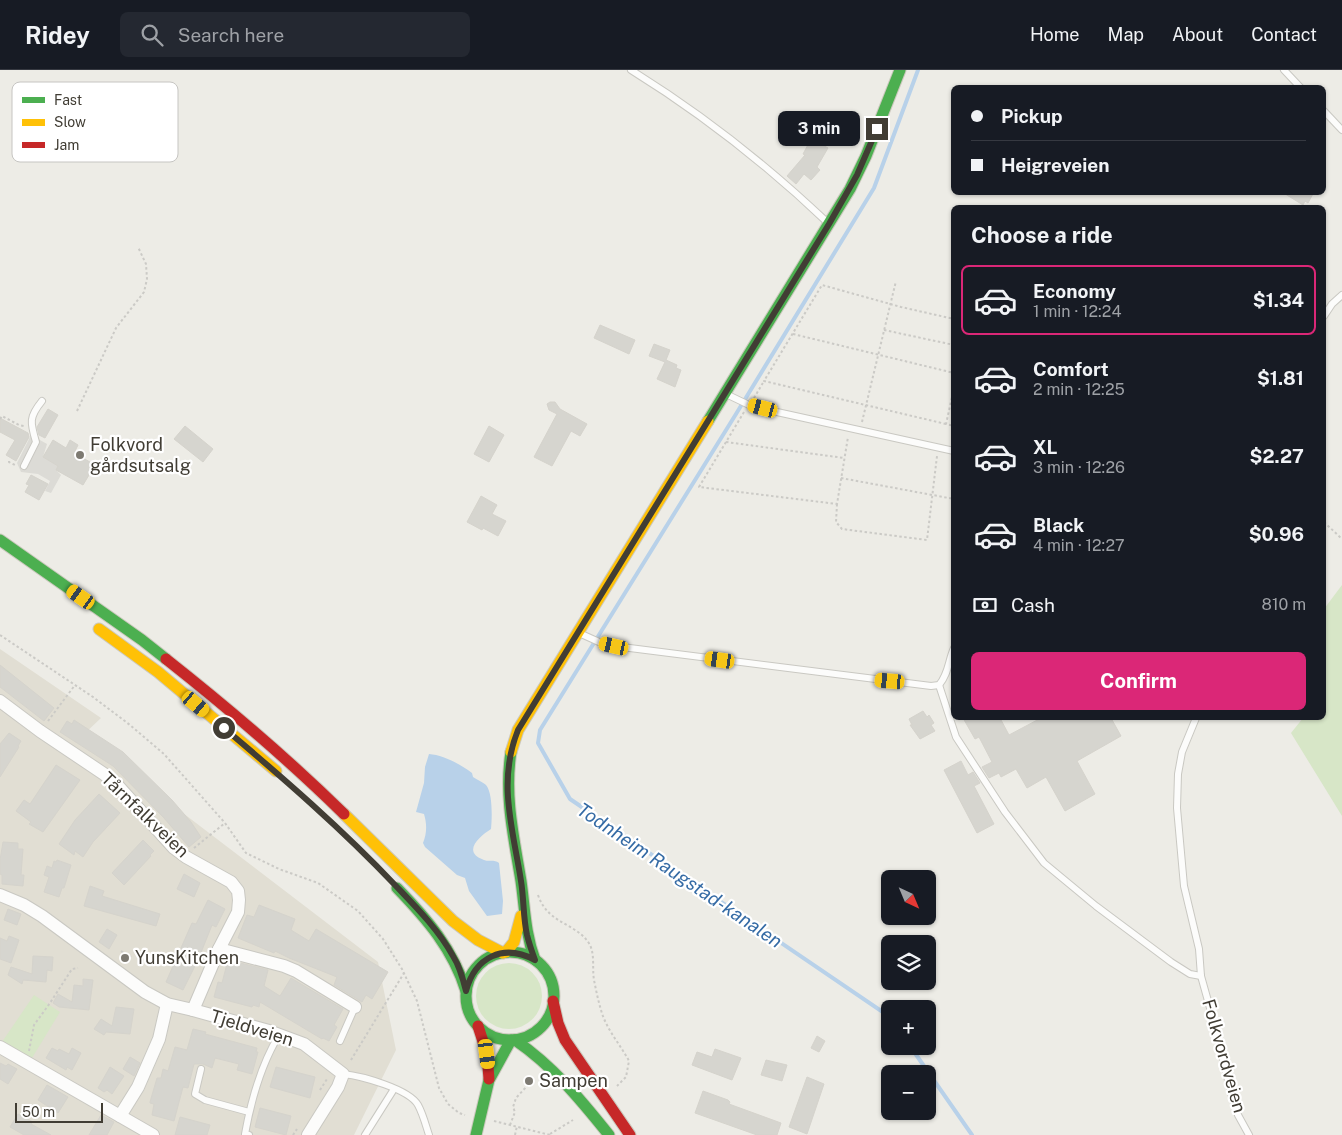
<!DOCTYPE html>
<meta charset="utf-8">
<style>
:root{--surface:#171b24;--page:#242831;--text:#f1f3f6;--muted:#9ea1a6;--line:#363941;--accent:#db2777}
body{margin:0;font-family:"Public Sans",sans-serif;background:var(--page);color:var(--text);height:100vh;display:flex;flex-direction:column;font-size:19px;white-space:nowrap}
*{box-sizing:border-box;margin:0}
p{font-size:16px;color:var(--muted)}
.icon{flex:none;width:28px;height:28px;fill:none;stroke:currentColor;stroke-width:2;stroke-linecap:round;stroke-linejoin:round}
.map{position:relative;flex:1;overflow:hidden}
.sheet{position:absolute;left:951px;top:135px;width:375px;height:515px;display:flex;flex-direction:column;background:var(--surface);border-radius:8px;box-shadow:0 1px 4px #0004}
.sheet>*{flex:none}
.top-card{position:absolute;left:951px;top:15px;width:375px;height:110px;border-radius:8px;box-shadow:0 1px 4px #0004;display:grid;align-content:center;height:110px;padding:0 20px;background:var(--surface)}
.needle{width:32px;rotate:136deg}
.fabs{position:absolute;left:881px;top:800px;display:grid;gap:10px}
.fabs a{display:grid;place-items:center;width:55px;height:55px;border-radius:8px;background:var(--surface);box-shadow:0 1px 4px #0004;font-size:25px}
.scale{position:absolute;left:15px;bottom:12px;width:88px;box-sizing:border-box;padding-left:5px;border:2px solid #413d34;border-top:0;font-size:14px;line-height:18px;white-space:nowrap;color:#413d34;-webkit-text-stroke:4px #fff;paint-order:stroke}
.end{position:absolute;width:22px;height:22px;margin:-11px;border:6px solid #413d34;background:#fff;box-shadow:0 0 0 2px #fff}
.from{border-radius:50%}
.bubble{position:absolute;height:35px;border-radius:8px;background:var(--surface);box-shadow:0 1px 4px #0004;font-size:16px;font-weight:700;line-height:35px;text-align:center}
.car{position:absolute;width:15px;height:30px;margin:-15px -8px;border-radius:6px;box-shadow:0 0 4px 1px #0007;background:linear-gradient(#f5c518 24%,#345 0 40%,#f5c518 0 76%,#345 0 86%,#f5c518 0)}
.top-card b{display:flex;align-items:center;gap:18px;height:48px;font-size:19px}
.top-card b+b{border-top:1px solid var(--line)}
.top-card i{width:12px;height:12px;background:var(--text)}
ul{padding:0;list-style:none}
li{display:flex;align-items:center;gap:15px;height:70px;margin:0 10px 8px;padding:0 10px;border:2px solid transparent;border-radius:8px}
li div{flex:1}
li b{display:block;font-size:19px}
li em{font-style:normal;font-weight:700}
li.active{border-color:var(--accent)}
li>.icon{width:45px;height:45px;stroke-width:1.5}
h2{padding:0 20px;font-size:22px;line-height:60px}
.pay{display:flex;align-items:center;gap:12px;height:55px;padding:0 20px;font-size:19px}
.pay p{margin-inline-start:auto}
.cta{display:flex;gap:10px;margin-top:auto;padding:10px 20px}
.cta a{flex:1;height:58px;border-radius:8px;background:var(--accent);color:#fff;font-size:20px;font-weight:700;line-height:58px;text-align:center}
header{display:flex;align-items:center;gap:30px;box-sizing:border-box;height:70px;padding:0 25px;background:var(--surface);border-bottom:1px solid var(--line)}
header strong{font-size:24px}
nav{display:flex;gap:28px;margin-inline-start:auto;font-size:18px}
.search{width:350px;height:45px;background:var(--page);display:flex;align-items:center;gap:12px;box-sizing:border-box;padding:0 18px;border-radius:8px;color:var(--muted);font-size:19px}
.map>svg:first-child{display:block}
.residential{fill:#e1ded3}
.green{fill:#d7e6c7}
.parking{fill:#dcdbd6}
.water{fill:#b8d1e9}
.lines{fill:none;stroke-linecap:round;stroke-linejoin:round}
.stream{stroke:#b8d1e9;stroke-width:4}
.building{fill:#d6d5cf;stroke:#d5d3cc}
.lane-casing{stroke:#c9c8c2;stroke-width:8}
.street-casing{stroke:#c9c8c2;stroke-width:14}
.fast-casing{stroke:#ccc9be;stroke-width:13}
.slow-casing{stroke:#ccc9be;stroke-width:13}
.jam-casing{stroke:#ccc9be;stroke-width:13}
.path{stroke:#cbcac6;stroke-width:2;stroke-dasharray:2.5 2.5;stroke-linecap:butt}
.lane{stroke:#fcfcfb;stroke-width:6}
.street{stroke:#fcfcfb;stroke-width:12}
.fast{stroke:#4caf50;stroke-width:11}
.slow{stroke:#ffc107;stroke-width:11}
.jam{stroke:#c62828;stroke-width:11}
.route{stroke:#413d34;stroke-width:6}
.poi-dot{fill:#7d7a72;stroke:#fff;stroke-width:2}
.labels{text-anchor:middle;stroke-width:4.5;stroke-linejoin:round;paint-order:stroke}
.poi-label{font-size:18px;fill:#413d34;stroke:#fff;text-anchor:start}
.street-label{font-size:18px;fill:#413d34;stroke:#fff}
.water-label{font-size:19px;font-style:italic;fill:#356ba5;stroke:#fff}
.key{fill:#fff;stroke:#c6c5c2;stroke-width:1}
.key-label{font-size:14px;fill:#413d34}
</style>
<header>
<strong>Ridey</strong>
<div class="search"><svg class="icon" aria-label="search" viewBox="0 0 24 24"><circle cx="10" cy="10" r="6"/><path d="M15 15l6 6"/></svg>Search here</div>
<nav><a>Home</a><a>Map</a><a>About</a><a>Contact</a></nav>
</header>
<div class="map">
<svg width="1342" height="1065" viewBox="0 0 1342 1065">
<rect width="100%" height="100%" fill="#edece6"/>
<polygon class="residential" points="0,579 101,648 82,666 378,892 396,980 354,1065 0,1065"/>
<g class="green">
<polygon points="1342,515 1342,746 1291,663 1303,648 1324,648 1324,539"/>
<circle cx="509" cy="926" r="33"/>
<polygon points="34,925 60,942 32,988 2,972"/>
</g>
<polygon class="parking" points="31,365 47,374 43,387 58,396 56,400 61,405 51,423 45,421 50,411 38,404 21,402 17,393"/>
<path class="water" d="M429,684C443,685 460,694 472,703L473,707C477,710 483,712 486,715C493,723 492,749 491,759C480,766 461,782 484,790C489,792 494,789 499,793L503,831L502,844L487,846L469,821L465,808L457,805L425,777L423,773C427,763 427,754 424,744L416,742L424,713L425,697Z"/>
<g class="lines">
<g class="stream">
<polyline points="890,947 570,729 538,673 540,660 736,344 874,118 918,0"/>
<polyline points="910,976 972,1065"/>
</g>
</g>
<g class="building">
<polygon points="810,71 815,74 816,71 828,78 817,97 820,100 811,110 804,104 796,114 787,106 805,85 803,84"/>
<polygon points="1282,122 1314,122 1308,133 1305,131 1303,135"/>
<polygon points="600,255 635,270 629,284 594,268"/>
<polygon points="654,274 670,280 666,290 677,295 676,298 681,300 675,317 657,309 665,292 649,286"/>
<polygon points="550,332 555,332 560,339 587,354 580,366 571,361 552,396 534,387 557,344 549,340 547,334"/>
<polygon points="48,339 58,345 45,368 39,365 37,357"/>
<polygon points="0,348 28,363 29,367 16,391 6,385 15,370 0,362"/>
<polygon points="185,356 213,379 203,392 174,369"/>
<polygon points="489,356 504,365 489,392 474,384"/>
<polygon points="53,370 66,378 70,370 78,375 75,381 84,386 83,388 95,395 83,415 56,400 58,396 43,387"/>
<polygon points="31,405 48,414 39,430 25,422 29,415 26,414"/>
<polygon points="481,426 497,435 492,444 506,451 498,466 483,458 482,460 467,452"/>
<polygon points="0,595 54,638 44,651 0,617"/>
<polygon points="923,641 927,647 929,645 934,653 931,655 935,661 920,669 910,655 912,655 909,649"/>
<polygon points="963,648 1000,648 1009,665 1041,648 1111,648 1121,666 1077,691 1095,724 1065,741 1046,707 1027,718 1016,699 1001,707 999,703 989,708 982,697 992,692 979,667 975,669"/>
<polygon points="74,650 123,682 172,730 191,752 201,767 189,777 164,748 113,696 60,662 67,651 72,654"/>
<polygon points="9,663 21,671 18,676 19,677 0,707 0,674"/>
<polygon points="961,691 968,705 973,702 980,713 974,716 994,754 977,763 944,700"/>
<polygon points="56,695 80,710 43,762 29,754 31,752 16,741 24,730 30,734"/>
<polygon points="99,724 120,743 93,772 83,787 75,781 74,785 59,774 75,750"/>
<polygon points="143,770 154,781 150,785 151,786 124,815 112,803"/>
<polygon points="3,772 18,773 18,779 23,779 21,805 24,805 23,816 2,814 2,805 0,804 0,790"/>
<polygon points="57,790 71,795 64,818 62,818 59,827 44,822 49,807 44,805 47,796 52,798 54,791 56,792"/>
<polygon points="184,804 200,813 194,827 177,819"/>
<polygon points="90,816 104,821 102,826 160,844 156,856 84,836"/>
<polygon points="208,830 225,839 216,857 212,855 198,890 183,920 166,912 192,853 196,854"/>
<polygon points="259,835 295,849 291,860 309,871 316,859 388,902 372,929 366,925 362,932 334,915 337,907 289,888 275,881 274,883 238,868 247,845 254,847"/>
<polygon points="8,839 21,844 17,855 4,850"/>
<polygon points="107,859 117,865 109,879 99,872"/>
<polygon points="9,866 19,870 11,893 0,889 0,868 7,871"/>
<polygon points="33,886 53,887 52,901 47,900 46,912 23,910 22,914 8,905 11,897 32,904"/>
<polygon points="228,890 268,900 264,916 280,926 291,908 343,939 334,955 337,957 329,971 323,968 322,969 260,932 259,937 253,935 252,937 214,927 218,912 222,913"/>
<polygon points="83,909 93,910 89,940 59,937 53,933 58,924 72,932 74,915 83,916"/>
<polygon points="116,937 134,939 130,964 106,962 104,965 94,959 101,949 112,956"/>
<polygon points="193,959 206,962 205,964 257,978 256,982 258,982 252,1004 237,1000 239,994 215,988 212,998 203,994 194,994 188,1018 183,1017 174,1051 152,1045 154,1034 150,1033 150,1032 157,1008 161,1008 163,999 168,1001 175,977 187,980"/>
<polygon points="817,966 825,971 819,982 811,978"/>
<polygon points="52,978 58,981 59,979 69,984 72,978 81,983 72,1000 67,997 66,1000 46,988"/>
<polygon points="715,979 741,988 732,1010 692,995 697,982 712,987"/>
<polygon points="130,987 140,993 134,1006 123,999"/>
<polygon points="766,990 787,995 782,1011 761,1005"/>
<polygon points="0,993 6,996 8,994 17,999 8,1014 0,1009"/>
<polygon points="110,997 124,1006 112,1024 107,1020 104,1022 98,1018"/>
<polygon points="276,997 315,1007 310,1028 270,1017"/>
<polygon points="807,1007 824,1014 807,1064 789,1057"/>
<polygon points="47,1015 68,1027 58,1043 38,1030"/>
<polygon points="703,1021 728,1030 730,1032 729,1034 781,1053 777,1065 757,1065 695,1043"/>
<polygon points="260,1038 291,1046 286,1065 255,1057"/>
<polygon points="18,1044 33,1052 31,1054 51,1065 24,1065 10,1057"/>
<polygon points="101,1045 114,1052 107,1065 89,1065"/>
<polygon points="180,1047 210,1055 207,1065 175,1065"/>
</g>
<g class="lines">
<g class="lane-casing">
<g id="lane">
<path d="M631,0C702,44 767,95 828,153"/>
<polyline points="1284,0 1301,18"/>
<polyline points="1324,41 1342,60"/>
<polyline points="1324,246 1332,234 1342,225"/>
<polyline points="726,324 749,335 777,342 954,381"/>
<path d="M24,396L36,372C30,352 29,347 42,331"/>
<path d="M579,563L599,572L614,576L931,616L939,615C949,603 948,591 954,578"/>
<polyline points="939,615 956,667 1005,742 1044,793 1096,836 1171,892 1190,904 1201,906"/>
<polyline points="1196,648 1182,682 1178,704 1177,738 1184,816 1199,879 1201,906 1215,956 1232,1027 1238,1045 1249,1065"/>
<polyline points="340,971 355,937"/>
<polyline points="201,999 195,1024 205,1030 249,1042"/>
<path d="M343,1004C362,1006 409,1019 418,1035C423,1044 426,1056 429,1065"/>
<path d="M249,1065L245,1064C251,1031 262,993 279,965"/>
<polyline points="365,1065 394,1019"/>
</g>
</g>
<g class="street-casing">
<g id="street">
<polyline points="0,631 40,661 104,704 118,716 174,778 186,787 231,812 238,821 239,830 238,842 219,879 193,940"/>
<polyline points="0,825 24,835 42,846 145,922 167,934 193,940 269,961 304,974 343,1004 338,1017 308,1065"/>
<polyline points="219,879 284,896 296,901 355,937"/>
<polyline points="0,977 153,1065"/>
<polyline points="120,1046 138,1017 159,969 167,934"/>
</g>
</g>
<g class="fast-casing">
<g id="fast">
<polyline points="708,351 850,119 866,86 900,0"/>
<polyline points="0,470 142,570 166,589"/>
<path d="M511,682C504,726 514,768 521,811C525,839 525,863 535,890"/>
<path d="M397,818C427,849 453,879 466,921"/>
<circle cx="510" cy="926" r="44"/>
<path d="M515,970C553,996 581,1030 609,1065"/>
<polyline points="476,1065 489,1010 511,970"/>
</g>
</g>
<g class="slow-casing">
<g id="slow">
<polyline points="99,559 158,602 276,701"/>
<polyline points="511,682 518,660 708,351"/>
<polyline points="344,744 453,851 478,870 503,883"/>
<polyline points="506,882 514,872 521,846"/>
</g>
</g>
<g class="jam-casing">
<g id="jam">
<path d="M166,589C228,638 288,689 344,744"/>
<polyline points="553,931 558,953 565,970 630,1065"/>
<polyline points="478,956 487,984 489,1009"/>
</g>
</g>
<g class="path">
<polyline points="884,260 954,275"/>
<polyline points="793,264 954,303"/>
<polyline points="954,318 946,354 954,356"/>
<polyline points="754,328 764,311"/>
<polyline points="77,341 116,258 144,222 147,209 146,194 138,177"/>
<polyline points="744,342 699,417 837,434 848,367"/>
<polyline points="0,349 2,346 19,355 24,356"/>
<polyline points="862,352 896,211"/>
<polyline points="946,354 764,311 822,215 901,237 954,249"/>
<polyline points="726,372 844,388"/>
<polyline points="9,391 9,392 15,395"/>
<polyline points="841,408 954,429"/>
<polyline points="837,434 836,452 842,459 927,470 937,386"/>
<polyline points="1324,452 1342,469"/>
<polyline points="0,565 93,627 130,655 164,684 225,753 246,783 279,799 318,813 358,841 383,869 402,899 417,931 439,1018 448,1034 459,1043 465,1045"/>
<polyline points="48,651 75,615"/>
<polyline points="194,778 225,753"/>
<path d="M538,825C548,855 578,853 590,875C595,886 592,898 594,910C596,920 598,930 601,940C606,959 620,974 629,991L626,1007L617,1016"/>
<polyline points="121,881 131,887"/>
<polyline points="29,981 34,955 50,933 72,899 78,898"/>
<polyline points="351,990 404,903"/>
<polyline points="320,1020 327,1009"/>
<polyline points="494,1051 550,1065"/>
<polyline points="510,1055 515,1042 513,1037 516,1028 528,1015"/>
<polyline points="550,1064 573,1050"/>
<polyline points="293,1065 297,1059"/>
<polyline points="515,1065 517,1056"/>
</g>
<use href="#lane" class="lane"/>
<use href="#street" class="street"/>
<use href="#fast" class="fast"/>
<use href="#slow" class="slow"/>
<use href="#jam" class="jam"/>
</g>
<g class="lines">
<path class="route" d="M224,658C283,708 342,759 395,815C416,837 438,859 453,886C460,897 463,909 466,921C475,887 503,873 535,890C532,882 529,873 527,865C523,847 524,829 521,811C513,759 497,712 518,660L829,154L857,105L877,59"/>
</g>
<g class="poi-dot">
<circle cx="80" cy="385" r="5"/>
<circle cx="125" cy="888" r="5"/>
<circle cx="529" cy="1011" r="5"/>
</g>
<g class="labels">
<g class="poi-label">
<text x="90" y="381">Folkvord<tspan x="90" dy="21">gårdsutsalg</tspan></text>
<text x="135" y="894">YunsKitchen</text>
<text x="539" y="1017">Sampen</text>
</g>
<g class="street-label">
<text transform="translate(145 745) rotate(44)" y="6">Tårnfalkveien</text>
<text transform="translate(252 958) rotate(17)" y="6">Tjeldveien</text>
<text transform="translate(1224 986) rotate(74)" y="6">Folkvordveien</text>
</g>
<g class="water-label">
<text transform="translate(680 805) rotate(34)" y="7">Todnheim Raugstad-kanalen</text>
</g>
</g>
<rect x="12" y="12" width="166" height="80" rx="8" class="key"/>
<rect x="22" y="27" width="23" height="6" fill="#4caf50"/>
<rect x="22" y="49" width="23" height="7" fill="#ffc107"/>
<rect x="22" y="72" width="23" height="6" fill="#c62828"/>
<g class="key-label">
<text x="54" y="35">Fast</text>
<text x="54" y="57">Slow</text>
<text x="54" y="80">Jam</text>
</g>
</svg>
<div class="fabs">
<a><svg class="needle" viewBox="-14 -14 28 28"><path d="M0-13l5 13h-10z" fill="#e53935"/><path d="M0 13l5-13h-10z" fill="#9ea1a6"/></svg></a>
<a><svg class="icon" aria-label="layers" viewBox="0 0 24 24"><path d="M12 4l9 5-9 5-9-5zM3 14l9 5 9-5"/></svg></a>
<a>+</a>
<a>−</a>
</div>
<div class="scale">50 m</div>
<i class="end from" style="left:224px;top:658px"></i>
<i class="end" style="left:877px;top:59px"></i>
<div class="bubble" style="left:778px;top:41px;width:82px">3 min</div>
<i class="car" style="left:763px;top:338px;rotate:285deg"></i>
<i class="car" style="left:81px;top:527px;rotate:305deg"></i>
<i class="car" style="left:614px;top:576px;rotate:283deg"></i>
<i class="car" style="left:720px;top:590px;rotate:278deg"></i>
<i class="car" style="left:890px;top:611px;rotate:275deg"></i>
<i class="car" style="left:196px;top:634px;rotate:130deg"></i>
<i class="car" style="left:487px;top:984px;rotate:173deg"></i>
<div class="top-card">
<b><i class="from"></i>Pickup</b>
<b><i></i>Heigreveien</b>
</div>
<section class="sheet">
<h2>Choose a ride</h2>
<ul>
<li class="active"><svg class="icon" aria-label="car" viewBox="0 0 24 24"><path d="M5 17H2v-5l4-1 3-4h7l3 4 3 1v5h-3M9 17h6M6 11h13"/><circle cx="7" cy="17" r="2"/><circle cx="17" cy="17" r="2"/></svg><div><b>Economy</b><p>1 min · 12:24</p></div><em>$1.34</em></li>
<li><svg class="icon" aria-label="car" viewBox="0 0 24 24"><path d="M5 17H2v-5l4-1 3-4h7l3 4 3 1v5h-3M9 17h6M6 11h13"/><circle cx="7" cy="17" r="2"/><circle cx="17" cy="17" r="2"/></svg><div><b>Comfort</b><p>2 min · 12:25</p></div><em>$1.81</em></li>
<li><svg class="icon" aria-label="car" viewBox="0 0 24 24"><path d="M5 17H2v-5l4-1 3-4h7l3 4 3 1v5h-3M9 17h6M6 11h13"/><circle cx="7" cy="17" r="2"/><circle cx="17" cy="17" r="2"/></svg><div><b>XL</b><p>3 min · 12:26</p></div><em>$2.27</em></li>
<li><svg class="icon" aria-label="car" viewBox="0 0 24 24"><path d="M5 17H2v-5l4-1 3-4h7l3 4 3 1v5h-3M9 17h6M6 11h13"/><circle cx="7" cy="17" r="2"/><circle cx="17" cy="17" r="2"/></svg><div><b>Black</b><p>4 min · 12:27</p></div><em>$0.96</em></li>
</ul>
<div class="pay"><svg class="icon" aria-label="cash" viewBox="0 0 24 24"><path d="M3 7h18v10H3z"/><circle cx="12" cy="12" r="2"/></svg>Cash<p>810 m</p></div>
<div class="cta"><a>Confirm</a></div>
</section>
</div>
